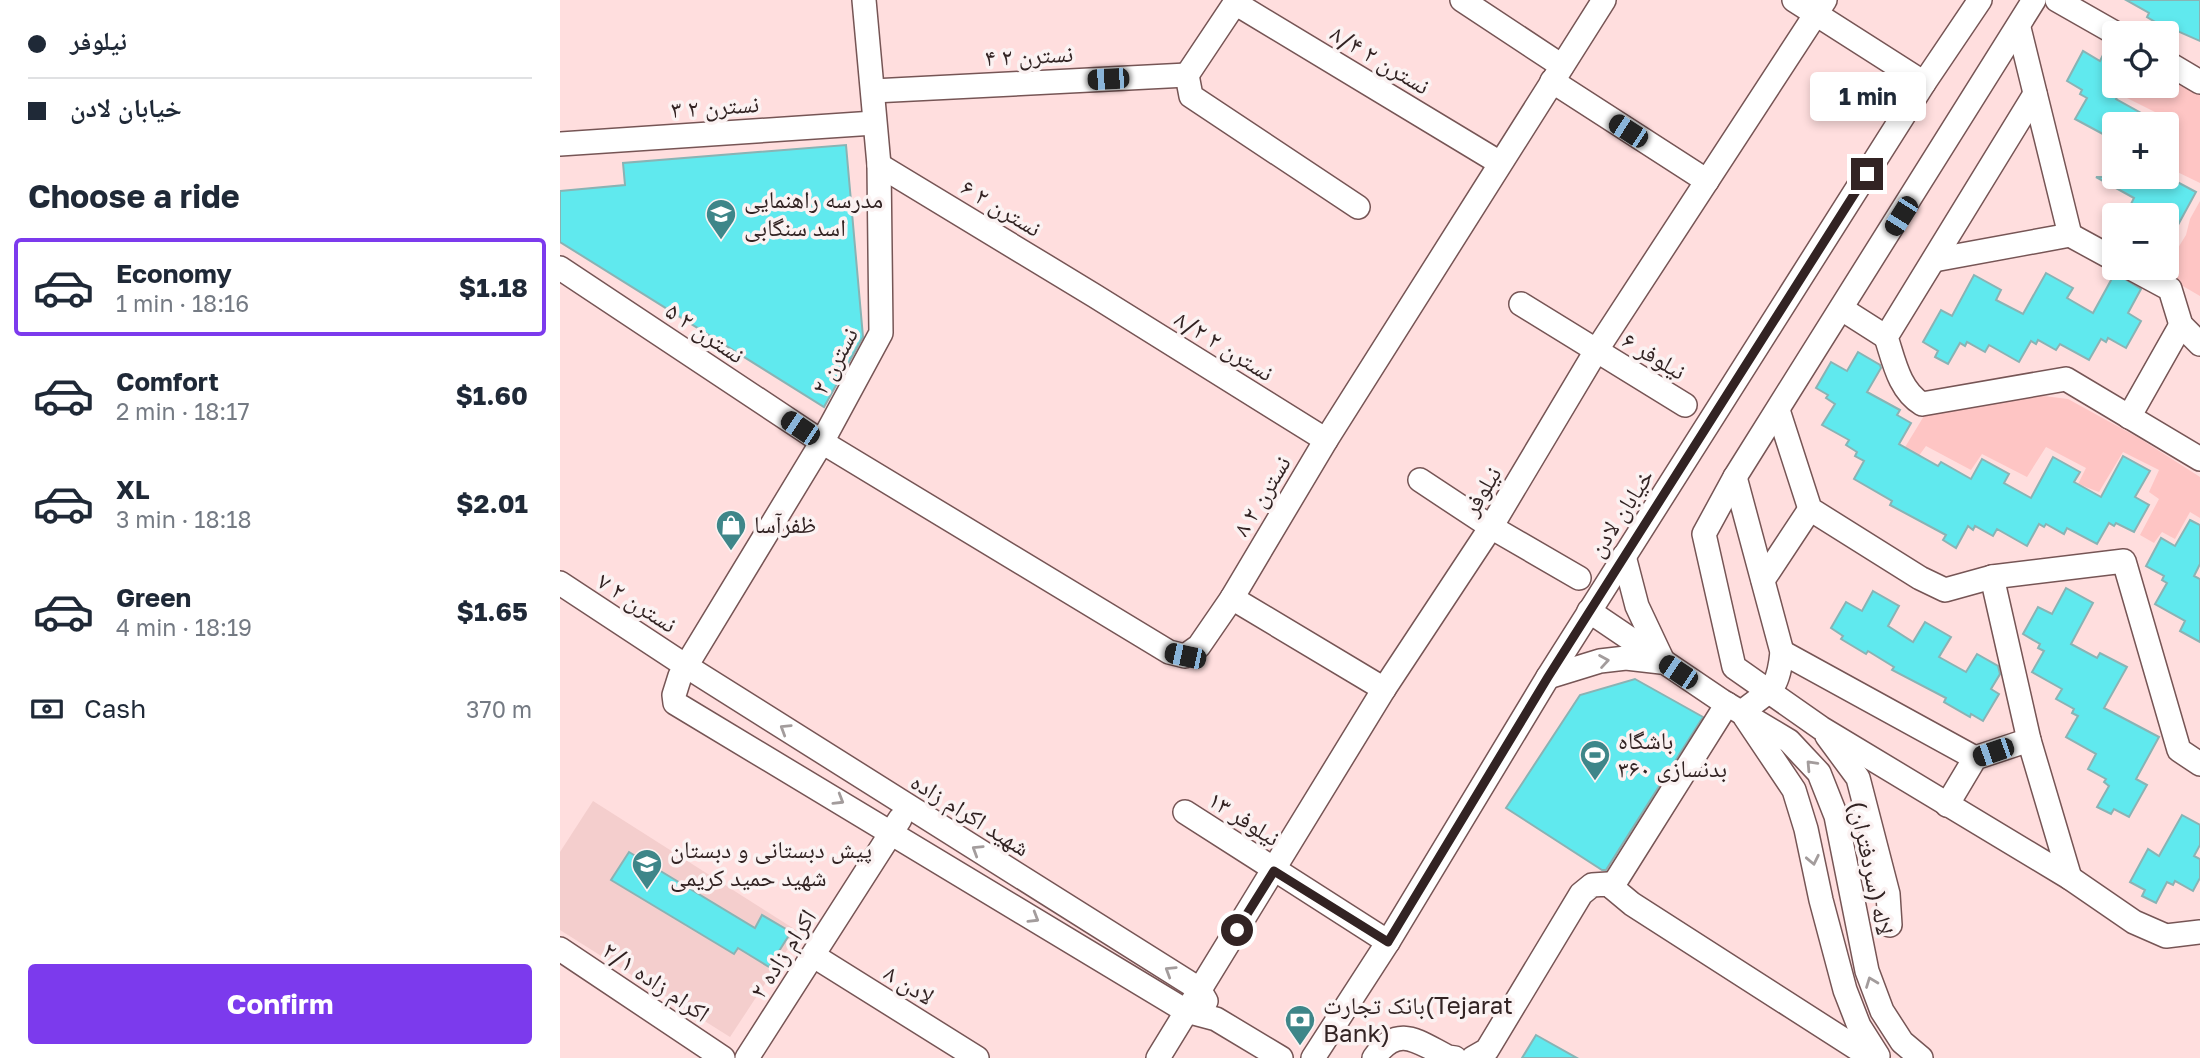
<!DOCTYPE html>
<meta charset="utf-8">
<style>
:root{--surface:#fff;--page:#f6f6f7;--text:#1f2937;--muted:#747a83;--line:#e0e1e3;--accent:#7c3aed}
body{margin:0;font-family:"Golos Text","Noto Naskh Arabic",sans-serif;background:var(--page);color:var(--text);height:100vh;display:flex;flex-direction:column;font-size:26px;white-space:nowrap}
*{box-sizing:border-box;margin:0}
p{font-size:23px;color:var(--muted)}
.icon{flex:none;width:38px;height:38px;fill:none;stroke:currentColor;stroke-width:2;stroke-linecap:round;stroke-linejoin:round}
.map{position:relative;flex:1;overflow:hidden}
.side{display:flex;flex-direction:column;background:var(--surface);width:560px}
.side>*{flex:none}
.banner{display:grid;align-content:center;height:154px;padding:0 28px;background:var(--surface)}
.fabs{position:absolute;left:1542px;top:21px;display:grid;gap:14px}
.fabs a{display:grid;place-items:center;width:77px;height:77px;border-radius:7px;background:var(--surface);box-shadow:0 4px 10px #0003;font-size:35px}
.end{position:absolute;width:32px;height:32px;margin:-16px;border:9px solid #322323;background:#fff;box-shadow:0 0 0 4px #fff}
.from{border-radius:50%}
.bubble{position:absolute;height:49px;border-radius:7px;background:var(--surface);box-shadow:0 4px 10px #0003;font-size:23px;font-weight:700;line-height:49px;text-align:center}
.car{position:absolute;width:21px;height:42px;margin:-21px -10px;border-radius:9px;box-shadow:0 0 5px 2px #0007;background:linear-gradient(#222 24%,#8ab4d8 0 40%,#222 0 76%,#8ab4d8 0 86%,#222 0)}
.banner b{display:flex;align-items:center;gap:24px;height:66px;font-size:26px}
.banner b+b{border-top:2px solid var(--line)}
.banner i{width:18px;height:18px;background:var(--text)}
ul{padding:0;list-style:none}
li{display:flex;align-items:center;gap:21px;height:98px;margin:0 14px 10px;padding:0 14px;border:4px solid transparent;border-radius:7px}
li div{flex:1}
li b{display:block;font-size:26px}
li em{font-style:normal;font-weight:700}
li.current{border-color:var(--accent)}
li>.icon{width:63px;height:63px;stroke-width:1.5}
h2{padding:0 28px;font-size:32px;line-height:84px}
.pay{display:flex;align-items:center;gap:18px;height:77px;padding:0 28px;font-size:26px}
.pay p{margin-inline-start:auto}
.cta{display:flex;gap:14px;margin-top:auto;padding:14px 28px}
.cta a{flex:1;height:80px;border-radius:7px;background:var(--accent);color:#fff;font-size:28px;font-weight:700;line-height:80px;text-align:center}
main{display:flex;flex:1;min-height:0}
.map>svg:first-child{display:block}
.built{fill:#f4cecd}
.green{fill:#fec5c4}
.building{fill:#60e9ee;stroke:#89b3b4;stroke-width:2}
.lines{fill:none;stroke-linecap:round;stroke-linejoin:round}
.minor-casing{stroke:#765555;stroke-width:26}
.minor{stroke:#fff;stroke-width:23}
.oneway{stroke:#a39c9c}
.route{stroke:#322323;stroke-width:9}
.labels{text-anchor:middle;stroke-width:7;stroke-linejoin:round;paint-order:stroke}
.street-label{font-size:24px;fill:#322323;stroke:#fbf2f2}
.poi-label{font-size:24px;fill:#322323;stroke:#fbf2f2;text-anchor:start}
</style>
<main>
<section class="side">
<div class="banner">
<b><i class="from"></i>نیلوفر</b>
<b><i></i>خیابان لادن</b>
</div>
<h2>Choose a ride</h2>
<ul>
<li class="current"><svg class="icon" aria-label="car" viewBox="0 0 24 24"><path d="M5 17H2v-5l4-1 3-4h7l3 4 3 1v5h-3M9 17h6M6 11h13"/><circle cx="7" cy="17" r="2"/><circle cx="17" cy="17" r="2"/></svg><div><b>Economy</b><p>1 min · 18:16</p></div><em>$1.18</em></li>
<li><svg class="icon" aria-label="car" viewBox="0 0 24 24"><path d="M5 17H2v-5l4-1 3-4h7l3 4 3 1v5h-3M9 17h6M6 11h13"/><circle cx="7" cy="17" r="2"/><circle cx="17" cy="17" r="2"/></svg><div><b>Comfort</b><p>2 min · 18:17</p></div><em>$1.60</em></li>
<li><svg class="icon" aria-label="car" viewBox="0 0 24 24"><path d="M5 17H2v-5l4-1 3-4h7l3 4 3 1v5h-3M9 17h6M6 11h13"/><circle cx="7" cy="17" r="2"/><circle cx="17" cy="17" r="2"/></svg><div><b>XL</b><p>3 min · 18:18</p></div><em>$2.01</em></li>
<li><svg class="icon" aria-label="car" viewBox="0 0 24 24"><path d="M5 17H2v-5l4-1 3-4h7l3 4 3 1v5h-3M9 17h6M6 11h13"/><circle cx="7" cy="17" r="2"/><circle cx="17" cy="17" r="2"/></svg><div><b>Green</b><p>4 min · 18:19</p></div><em>$1.65</em></li>
</ul>
<div class="pay"><svg class="icon" aria-label="cash" viewBox="0 0 24 24"><path d="M3 7h18v10H3z"/><circle cx="12" cy="12" r="2"/></svg>Cash<p>370 m</p></div>
<div class="cta"><a>Confirm</a></div>
</section>
<div class="map">
<svg width="1640" height="1058" viewBox="0 0 1640 1058">
<rect width="100%" height="100%" fill="#ffdede"/>
<polygon class="built" points="33,801 239,932 170,1037 0,930 0,852"/>
<g class="green">
<polygon points="1607,72 1640,92 1640,183 1607,167 1607,138 1615,122 1563,96 1568,86 1606,86"/>
<polygon points="1640,201 1640,296 1602,274 1626,235 1630,219"/>
<polygon points="1468,394 1508,399 1579,438 1640,477 1640,518 1630,512 1615,539 1602,532 1594,543 1580,535 1599,499 1589,492 1599,470 1563,452 1539,492 1518,484 1526,468 1486,447 1467,477 1422,454 1411,470 1366,446 1350,468 1336,462 1367,411"/>
</g>
<g class="building">
<polygon points="1566,0 1640,0 1640,41 1613,29 1612,32 1587,17 1589,13"/>
<polygon points="1548,45 1554,47 1554,86 1563,86 1556,99 1601,124 1554,124 1554,140 1515,119 1527,98 1520,94 1522,90 1507,81 1523,51 1540,61"/>
<polygon points="286,145 303,337 264,407 0,242 0,191 65,185 63,163"/>
<polygon points="1536,177 1608,177 1636,192 1606,247 1606,215 1577,215 1568,210 1574,198"/>
<polygon points="1486,273 1513,288 1507,298 1533,313 1555,273 1581,289 1568,313 1581,321 1566,348 1548,338 1546,342 1541,339 1529,360 1500,344 1496,350 1478,340 1476,344 1471,341 1459,362 1429,345 1425,352 1407,342 1405,346 1400,343 1388,364 1375,357 1378,351 1363,342 1381,310 1392,316 1414,275 1441,290 1436,300 1463,314"/>
<polygon points="1298,352 1320,365 1321,368 1307,392 1340,410 1337,415 1351,423 1339,444 1378,466 1381,462 1411,479 1422,459 1449,474 1444,483 1471,498 1493,457 1520,472 1514,482 1541,497 1563,456 1590,471 1575,497 1589,505 1574,532 1556,523 1554,526 1549,523 1537,544 1507,528 1504,534 1486,524 1484,527 1479,524 1467,546 1437,529 1433,536 1415,526 1413,530 1408,526 1396,548 1383,540 1386,535 1330,505 1332,501 1294,479 1304,461 1295,456 1297,452 1286,445 1289,440 1262,425 1275,404 1266,398 1268,395 1256,388 1271,362 1287,371"/>
<polygon points="1630,520 1640,525 1640,564 1634,576 1640,579 1640,642 1620,631 1625,621 1595,604 1607,583 1602,580 1604,576 1586,566 1601,538 1615,546"/>
<polygon points="1506,588 1533,603 1511,644 1537,658 1540,653 1567,667 1544,708 1599,737 1576,779 1587,785 1569,817 1554,809 1551,814 1537,807 1549,786 1544,782 1546,779 1528,769 1536,754 1506,737 1518,716 1512,713 1514,709 1496,699 1502,689 1472,672 1484,651 1478,648 1480,644 1463,634 1478,607 1492,614"/>
<polygon points="1313,591 1339,606 1328,626 1353,642 1365,622 1391,637 1379,657 1406,672 1417,654 1438,666 1440,674 1431,689 1439,694 1423,721 1411,714 1410,717 1384,702 1386,698 1332,670 1334,667 1308,651 1306,654 1281,639 1283,636 1271,628 1286,602 1302,611"/>
<polygon points="1075,679 1143,717 1046,870 1042,870 946,808 1020,695"/>
<polygon points="1622,815 1640,825 1640,845 1634,856 1640,859 1640,878 1633,891 1615,881 1613,885 1607,882 1596,903 1582,896 1585,890 1570,882 1588,849 1599,856"/>
<polygon points="69,852 195,928 202,915 231,932 209,967 178,948 174,954 51,880"/>
<polygon points="976,1035 1017,1058 962,1058"/>
</g>
<g class="lines">
<g class="minor-casing">
<g id="minor">
<polyline points="304,0 319,165 321,333 262,442 120,676 114,695 115,703 626,1011 656,1019 721,1058"/>
<polyline points="902,0 1002,66"/>
<polyline points="1234,0 1364,83"/>
<polyline points="1474,0 1175,477 1144,534 1174,667 1261,728 1510,878 1574,922 1606,936 1640,932"/>
<polyline points="1497,0 1555,33"/>
<polyline points="1459,28 1510,235"/>
<polyline points="1606,62 1640,82"/>
<polyline points="627,75 675,3 940,163"/>
<polyline points="627,75 631,96 798,207"/>
<polyline points="992,81 1147,181"/>
<polyline points="313,91 627,75"/>
<path d="M1475,94L1326,337C1334,361 1339,390 1362,404L1506,379L1640,459"/>
<polyline points="0,144 314,123"/>
<polyline points="319,165 535,296 766,440"/>
<polyline points="1374,260 1510,235 1554,259"/>
<polyline points="0,268 262,442 609,652 625,656 639,646 672,598 766,440 1044,0"/>
<polyline points="1571,268 1610,289 1621,325 1640,344"/>
<polyline points="961,304 1125,405"/>
<polyline points="1282,309 1326,337"/>
<polyline points="1218,410 1250,509 1360,578 1385,590 1432,577 1564,561 1619,750 1640,764"/>
<polyline points="1569,417 1621,325"/>
<path d="M1175,477L1222,652C1218,691 1211,689 1182,712"/>
<polyline points="860,480 931,527 1019,578"/>
<polyline points="1064,556 1077,606 1102,659"/>
<polyline points="1432,577 1469,740 1510,878"/>
<polyline points="1203,580 1250,509"/>
<polyline points="0,583 126,666 639,989 646,1001"/>
<polyline points="672,598 824,689"/>
<polyline points="1029,611 1162,701 1229,741 1259,773 1276,816 1307,971 1322,1011 1342,1042 1361,1058"/>
<polyline points="1222,652 1415,758"/>
<polyline points="988,677 1040,661 1066,658 1101,662"/>
<polyline points="1185,717 1234,790 1246,829 1261,900 1285,990 1299,1026 1318,1056"/>
<polyline points="1267,736 1298,778 1328,894 1330,925"/>
<polyline points="1387,805 1415,758 1469,740"/>
<polyline points="625,812 828,942"/>
<polyline points="1052,887 1167,704"/>
<polyline points="0,949 163,1058"/>
<polyline points="254,956 417,1058"/>
<polyline points="187,1058 340,819"/>
<polyline points="598,1058 824,689 931,527 1036,351 1265,0"/>
<polyline points="753,1058 828,942 988,677 1364,83 1420,0"/>
<path d="M814,1058C838,1023 858,1042 888,1057L895,1058"/>
<polyline points="913,1058 927,1050 1021,894 1032,885 1048,884 1072,904 1312,1058"/>
</g>
</g>
<use href="#minor" class="minor"/>
</g>
<defs><path id="oneway-chevron" d="M-2-3.5L2.5 0L-2 3.5" fill="none" stroke-width="1.6" stroke-linecap="round" stroke-linejoin="round" transform="scale(1.75)"/></defs>
<g class="oneway">
<use href="#oneway-chevron" transform="translate(1044 661) rotate(-9)"/>
<use href="#oneway-chevron" transform="translate(225 729) rotate(-148)"/>
<use href="#oneway-chevron" transform="translate(1251 765) rotate(-133)"/>
<use href="#oneway-chevron" transform="translate(279 800) rotate(31)"/>
<use href="#oneway-chevron" transform="translate(417 850) rotate(-148)"/>
<use href="#oneway-chevron" transform="translate(1253 860) rotate(78)"/>
<use href="#oneway-chevron" transform="translate(474 918) rotate(31)"/>
<use href="#oneway-chevron" transform="translate(610 971) rotate(-148)"/>
<use href="#oneway-chevron" transform="translate(1311 982) rotate(-111)"/>
</g>
<g class="lines">
<polyline class="route" points="677,930 714,871 828,942 988,677 1307,174"/>
</g>
<defs>
<g id="school-pin" transform="scale(1.575)"><path d="M0 17L-7.5 6A9.5 9.5 0 1 1 7.5 6Z" fill="#3e8689" stroke="#fbf2f2"/><path d="M0-5L7-2L0 1L-7-2ZM-4 1L0 2.5L4 1V4Q0 6-4 4Z" fill="#fff"/></g>
<g id="shop-pin" transform="scale(1.575)"><path d="M0 17L-7.5 6A9.5 9.5 0 1 1 7.5 6Z" fill="#3e8689" stroke="#fbf2f2"/><path d="M-5-2.5h2.3a2.7 3.5 0 0 1 5.4 0H5L5.5 6h-11ZM-1.5-2.5h3a1.5 2.3 0 0 0-3 0Z" fill="#fff"/></g>
<g id="stadium-pin" transform="scale(1.575)"><path d="M0 17L-7.5 6A9.5 9.5 0 1 1 7.5 6Z" fill="#3e8689" stroke="#fbf2f2"/><path d="M0-5a6.5 5 0 1 0 0 10a6.5 5 0 1 0 0-10ZM-3.5-1.8h7v3.6h-7Z" fill="#fff"/></g>
<g id="bank-pin" transform="scale(1.575)"><path d="M0 17L-7.5 6A9.5 9.5 0 1 1 7.5 6Z" fill="#3e8689" stroke="#fbf2f2"/><path d="M-6-4H6V4H-6ZM0-2.3a2.3 2.3 0 1 0 0 4.6a2.3 2.3 0 1 0 0-4.6Z" fill="#fff"/></g>
</defs>
<g fill-rule="evenodd">
<use href="#school-pin" x="161" y="214"/>
<use href="#shop-pin" x="171" y="525"/>
<use href="#stadium-pin" x="1035" y="755"/>
<use href="#school-pin" x="87" y="864"/>
<use href="#bank-pin" x="740" y="1020"/>
</g>
<g class="labels">
<g class="street-label">
<text transform="translate(469 56) rotate(-3)" y="8">۴ نسترن ۲</text>
<text transform="translate(820 60) rotate(31)" y="8">۸/۴ نسترن ۲</text>
<text transform="translate(155 107) rotate(-4)" y="8">۳ نسترن ۲</text>
<text transform="translate(441 208) rotate(31)" y="8">۶ نسترن ۲</text>
<text transform="translate(145 333) rotate(34)" y="8">۵ نسترن ۲</text>
<text transform="translate(664 346) rotate(32)" y="8">۸/۲ نسترن ۲</text>
<text transform="translate(1094 356) rotate(31)" y="8">۶ نیلوفر</text>
<text transform="translate(275 361) rotate(-62)" y="8">نسترن ۲</text>
<text transform="translate(922 491) rotate(-59)" y="8">نیلوفر</text>
<text transform="translate(702 496) rotate(-59)" y="8">۸ نسترن ۲</text>
<text transform="translate(1061 513) rotate(-57)" y="8">خیابان لادن</text>
<text transform="translate(77 603) rotate(33)" y="8">۷ نسترن ۲</text>
<text transform="translate(410 815) rotate(32)" y="8">شهید اکرام زاده</text>
<text transform="translate(684 819) rotate(33)" y="8">۱۳ نیلوفر</text>
<text transform="translate(1311 868) rotate(78)" y="8">لاله (سردفتران)</text>
<text transform="translate(223 954) rotate(-57)" y="8">۲ اکرام زاده</text>
<text transform="translate(96 982) rotate(34)" y="8">۲/۱ اکرام زاده</text>
<text transform="translate(349 985) rotate(32)" y="8">۸ لادن</text>
</g>
<g class="poi-label">
<text x="184" y="208">مدرسه راهنمایی<tspan x="184" dy="28">اسد سنگابی</tspan></text>
<text x="194" y="533">ظفرآسا</text>
<text x="1058" y="749">باشگاه<tspan x="1058" dy="28">بدنسازی ۳۶۰</tspan></text>
<text x="110" y="858">پیش دبستانی و دبستان<tspan x="110" dy="28">شهید حمید کریمی</tspan></text>
<text x="763" y="1014">بانک تجارت(Tejarat<tspan x="763" dy="28">Bank)</tspan></text>
</g>
</g>
</svg>
<div class="fabs">
<a><svg class="icon" aria-label="locate" viewBox="0 0 24 24"><circle cx="12" cy="12" r="6"/><path d="M12 2v4M12 18v4M2 12h4M18 12h4"/></svg></a>
<a>+</a>
<a>−</a>
</div>
<i class="end from" style="left:677px;top:930px"></i>
<i class="end" style="left:1307px;top:174px"></i>
<div class="bubble" style="left:1250px;top:72px;width:116px">1 min</div>
<i class="car" style="left:548px;top:79px;rotate:267deg"></i>
<i class="car" style="left:1068px;top:131px;rotate:303deg"></i>
<i class="car" style="left:1341px;top:216px;rotate:212deg"></i>
<i class="car" style="left:240px;top:428px;rotate:304deg"></i>
<i class="car" style="left:625px;top:656px;rotate:282deg"></i>
<i class="car" style="left:1118px;top:672px;rotate:304deg"></i>
<i class="car" style="left:1433px;top:752px;rotate:251deg"></i>
</div>
</main>
